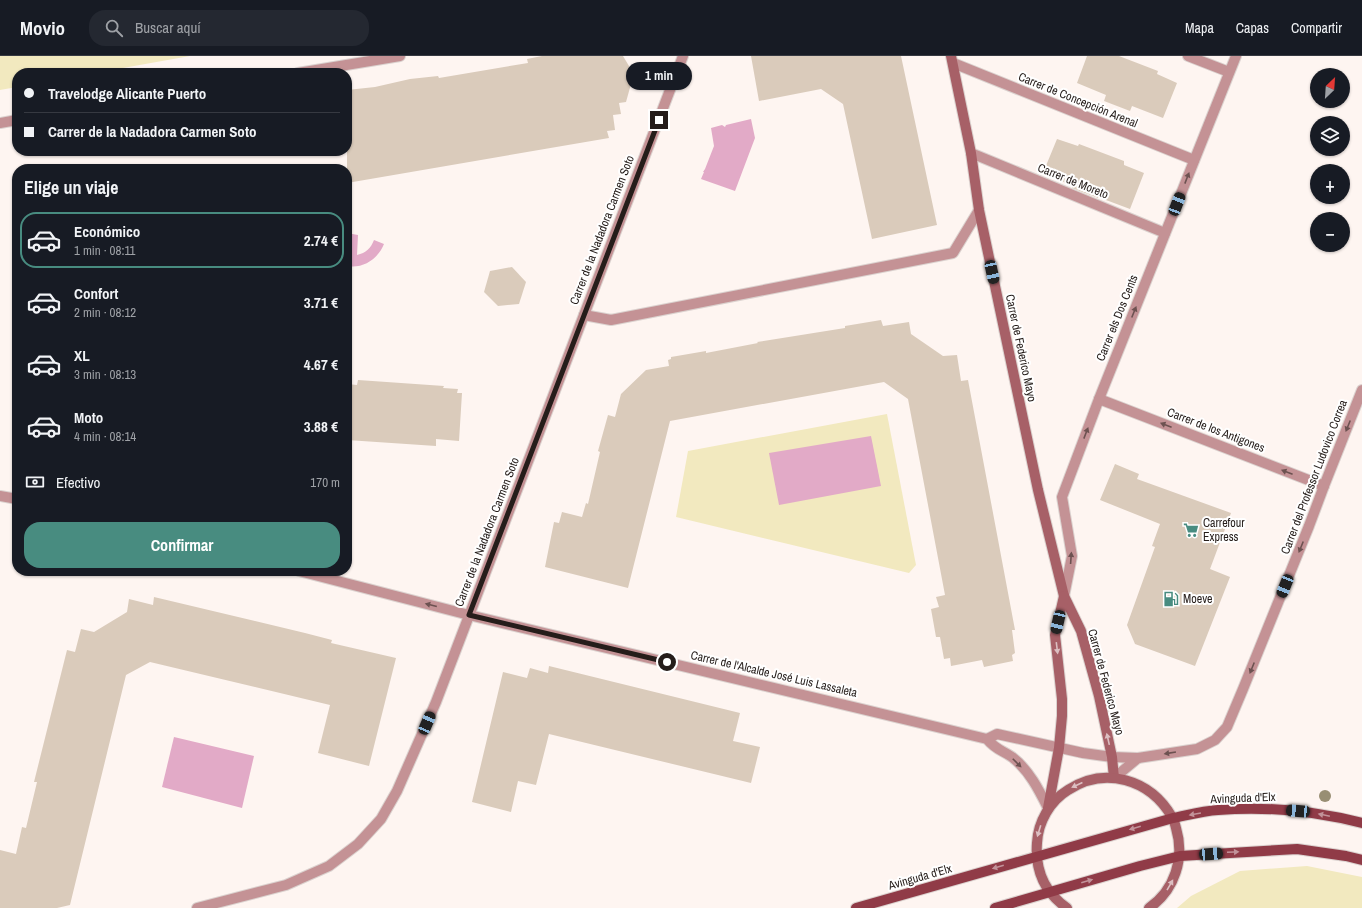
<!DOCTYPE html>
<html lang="es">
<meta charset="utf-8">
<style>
:root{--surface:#171b24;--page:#242831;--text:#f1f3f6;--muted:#9ea1a6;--line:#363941;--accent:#488c80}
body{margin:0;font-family:"Archivo Narrow",sans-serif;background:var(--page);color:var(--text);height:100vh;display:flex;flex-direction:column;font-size:15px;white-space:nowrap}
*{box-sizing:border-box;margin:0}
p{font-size:13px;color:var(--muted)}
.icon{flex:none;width:22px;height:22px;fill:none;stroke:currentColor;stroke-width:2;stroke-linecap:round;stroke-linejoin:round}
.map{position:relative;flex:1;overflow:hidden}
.side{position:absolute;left:12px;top:108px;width:340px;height:412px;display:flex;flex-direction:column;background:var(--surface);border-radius:16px;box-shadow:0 1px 3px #0004}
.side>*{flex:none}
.guide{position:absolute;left:12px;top:12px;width:340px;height:88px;border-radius:16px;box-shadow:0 1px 3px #0004;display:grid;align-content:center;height:88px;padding:0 12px;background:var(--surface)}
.needle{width:26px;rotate:25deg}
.fabs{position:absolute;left:1310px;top:12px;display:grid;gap:8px}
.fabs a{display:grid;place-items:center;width:40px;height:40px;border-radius:50%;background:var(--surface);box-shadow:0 1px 3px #0004;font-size:20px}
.end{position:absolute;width:18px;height:18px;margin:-9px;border:5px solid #251d1a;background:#fff;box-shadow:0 0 0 2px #fff}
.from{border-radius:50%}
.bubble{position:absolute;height:28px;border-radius:14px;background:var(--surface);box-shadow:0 1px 3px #0004;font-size:13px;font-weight:800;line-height:28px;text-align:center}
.car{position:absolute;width:12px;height:24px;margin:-12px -6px;border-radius:5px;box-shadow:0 0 3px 1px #0007;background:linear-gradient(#222 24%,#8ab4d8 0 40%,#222 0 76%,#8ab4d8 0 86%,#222 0)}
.guide b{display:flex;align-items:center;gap:14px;height:38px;font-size:15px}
.guide b+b{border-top:1px solid var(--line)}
.guide i{width:10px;height:10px;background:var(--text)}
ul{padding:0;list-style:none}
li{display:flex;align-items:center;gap:12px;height:56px;margin:0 8px 6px;padding:0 4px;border:2px solid transparent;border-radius:16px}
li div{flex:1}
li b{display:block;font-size:15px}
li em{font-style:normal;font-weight:800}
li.selected{border-color:var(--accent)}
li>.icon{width:36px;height:36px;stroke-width:1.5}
h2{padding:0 12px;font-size:18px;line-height:48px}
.pay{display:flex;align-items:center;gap:10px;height:44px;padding:0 12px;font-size:15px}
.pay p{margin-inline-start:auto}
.primary-button{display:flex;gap:8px;margin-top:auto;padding:8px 12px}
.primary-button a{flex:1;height:46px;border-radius:16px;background:var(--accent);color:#fff;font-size:16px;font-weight:800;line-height:46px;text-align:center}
header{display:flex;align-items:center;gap:24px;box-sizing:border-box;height:56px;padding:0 20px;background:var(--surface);border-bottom:1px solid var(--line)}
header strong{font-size:19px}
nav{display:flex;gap:22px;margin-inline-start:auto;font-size:14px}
.search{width:280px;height:36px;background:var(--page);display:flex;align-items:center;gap:10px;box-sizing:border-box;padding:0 14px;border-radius:16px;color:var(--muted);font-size:15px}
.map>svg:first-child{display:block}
.green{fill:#f2e9bf}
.water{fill:#e2aac7}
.building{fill:#dacbbb}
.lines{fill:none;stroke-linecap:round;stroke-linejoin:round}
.street-casing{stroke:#dbd2cf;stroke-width:12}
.secondary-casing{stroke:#dbd2cf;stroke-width:12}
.primary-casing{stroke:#dbd2cf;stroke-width:12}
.street{stroke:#c49295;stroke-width:10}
.secondary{stroke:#a76067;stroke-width:10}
.primary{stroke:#903b47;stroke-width:10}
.tree{fill:#988e73}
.oneway{fill:#6d5251}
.oneway2{fill:#dcbfc2}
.oneway3{fill:#c2939a}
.route{stroke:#251d1a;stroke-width:5}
.labels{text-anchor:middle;stroke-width:4;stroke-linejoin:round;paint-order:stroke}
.street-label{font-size:12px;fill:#251d1a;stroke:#fff}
.poi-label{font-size:12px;fill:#251d1a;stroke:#fff;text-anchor:start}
</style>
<header>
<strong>Movio</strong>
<div class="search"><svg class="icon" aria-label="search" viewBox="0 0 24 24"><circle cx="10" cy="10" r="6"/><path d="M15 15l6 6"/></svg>Buscar aquí</div>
<nav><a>Mapa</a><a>Capas</a><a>Compartir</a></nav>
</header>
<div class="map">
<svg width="1362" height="852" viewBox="0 0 1362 852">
<rect width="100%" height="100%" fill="#fef5f1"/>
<g class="green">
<polygon points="0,0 190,0 95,17 17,17 17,31 0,34"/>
<polygon points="887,358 916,509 909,517 676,461 688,395"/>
<polygon points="1307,810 1362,821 1362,852 1177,852 1191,840 1240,815"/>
</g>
<g class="water">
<polygon points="751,63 755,82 735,135 701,123 704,116 703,116 705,113 714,90 711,72 722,69 725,71 726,69"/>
<path d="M347,177L358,179L357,199C366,197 371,192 374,184L384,188C378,203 363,213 347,210Z"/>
<polygon points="871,380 881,430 779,449 769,397"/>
<polygon points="174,681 254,700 242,752 162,731"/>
</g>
<g class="building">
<polygon points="542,0 623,0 629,10 631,20 631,28 626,46 619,47 621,58 613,59 615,74 607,75 609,82 347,127 347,34 375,31 410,23 438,20 439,22 528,7 527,3"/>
<polygon points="751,0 901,0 937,169 872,183 843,48 821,33 759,45"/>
<polygon points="1087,0 1119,0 1158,15 1157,18 1177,27 1163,62 1132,50 1130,55 1104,45 1106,39 1077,27"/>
<polygon points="1057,83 1078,90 1079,88 1116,102 1124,105 1124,109 1144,117 1130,153 1098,141 1098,142 1072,132 1073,130 1043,117"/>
<polygon points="512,211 526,226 519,248 498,250 484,236 490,215"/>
<polygon points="881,264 883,270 909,266 911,278 943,300 957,299 961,325 968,324 1015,574 1012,574 1015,597 1012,599 1013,605 984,611 982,604 951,610 950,602 944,603 940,581 936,581 931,553 939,551 936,541 945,539 908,343 884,326 670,365 628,532 545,511 554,466 559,467 562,456 582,461 586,447 588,448 600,396 598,395 608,359 615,361 621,338 646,314 669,310 668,304 671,303 671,301 706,295 706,297 758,287 757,286 845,272 845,270"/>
<polygon points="358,324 444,330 443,332 458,333 457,337 462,337 459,385 436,383 436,390 347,384 347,328 357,329"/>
<polygon points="1115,408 1139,418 1137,423 1231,457 1210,513 1230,521 1195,610 1135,588 1127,569 1155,491 1152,490 1160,468 1100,444"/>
<polygon points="154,541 305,577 332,584 331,587 396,602 369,710 318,697 330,649 150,606 126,619 70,849 57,852 0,852 0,794 16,798 22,771 26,772 37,726 34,726 67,594 75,596 81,573 94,576 127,556 129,543 153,549"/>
<polygon points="549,610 740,657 733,685 760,691 751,727 549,678 536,729 518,725 511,756 472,746 503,616 527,622 530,612 548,617"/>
</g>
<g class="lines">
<g class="street-casing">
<g id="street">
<polyline points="1188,0 1229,16"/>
<polyline points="953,7 1194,104"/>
<polyline points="298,17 400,0"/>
<polyline points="0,67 17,64"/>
<polyline points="971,97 1165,177"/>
<polyline points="584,259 611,264 953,197 979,154"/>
<polyline points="1099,343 1324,430"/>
<polyline points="0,440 17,443"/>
<path d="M299,515L469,559L987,683C996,694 1002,694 1012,701C1029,714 1039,734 1048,752"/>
<polyline points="1064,540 1072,500 1062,441 1099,343 1236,0"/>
<polyline points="987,683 997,678 1083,697 1112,701 1138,702 1197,693 1215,684 1227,671 1243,633 1309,470 1324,430 1362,334"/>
<polyline points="1114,722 1138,702"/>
<polyline points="197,852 286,829 329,810 358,788 381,763 397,735 436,646 683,0"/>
</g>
</g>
<g class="secondary-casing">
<g id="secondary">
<polyline points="951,0 971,97 979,154 1038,434 1064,540 1081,575 1099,640 1112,701 1114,722"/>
<polyline points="1048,752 1059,692 1062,660 1062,643 1055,579 1064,540"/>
<path d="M1067,852C1044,836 1035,813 1037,787C1038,766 1050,745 1068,734C1105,710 1150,723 1172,761C1174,764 1175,768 1176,772C1185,802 1175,834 1149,852"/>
</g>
</g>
<g class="primary-casing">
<g id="primary">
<path d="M856,852L1173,762C1188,759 1203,755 1218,754C1267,750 1315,755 1362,767"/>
<polyline points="995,852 1140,810 1180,800 1297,793 1346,800 1362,804"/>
</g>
</g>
<use href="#street" class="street"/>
<use href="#secondary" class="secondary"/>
<use href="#primary" class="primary"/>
</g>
<circle class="tree" cx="1325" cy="740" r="6"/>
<defs><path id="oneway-solid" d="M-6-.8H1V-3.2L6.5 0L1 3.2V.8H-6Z"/></defs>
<g class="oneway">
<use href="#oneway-solid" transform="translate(1187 122) rotate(-69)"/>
<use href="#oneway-solid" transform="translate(1134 256) rotate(-68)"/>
<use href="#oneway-solid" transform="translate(1166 369) rotate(-159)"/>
<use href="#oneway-solid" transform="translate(1348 370) rotate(112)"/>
<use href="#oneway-solid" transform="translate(1086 377) rotate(-69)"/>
<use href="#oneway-solid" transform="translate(1287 416) rotate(-159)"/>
<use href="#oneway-solid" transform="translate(1301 491) rotate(112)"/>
<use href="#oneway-solid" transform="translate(1071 502) rotate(-86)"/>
<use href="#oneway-solid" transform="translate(431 549) rotate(-166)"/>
<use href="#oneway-solid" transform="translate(1252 612) rotate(112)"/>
<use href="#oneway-solid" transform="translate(1170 697) rotate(171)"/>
<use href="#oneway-solid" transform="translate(1017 707) rotate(45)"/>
</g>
<g class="oneway2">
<use href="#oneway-solid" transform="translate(1057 592) rotate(83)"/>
<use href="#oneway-solid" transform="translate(1108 683) rotate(-103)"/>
<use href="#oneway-solid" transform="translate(1077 729) rotate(155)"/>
<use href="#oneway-solid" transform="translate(1039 775) rotate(107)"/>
<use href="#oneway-solid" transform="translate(1170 829) rotate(-60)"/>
</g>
<g class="oneway3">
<use href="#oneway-solid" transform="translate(1195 758) rotate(170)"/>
<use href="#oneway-solid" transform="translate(1324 759) rotate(-168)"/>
<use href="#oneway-solid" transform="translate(1135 772) rotate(164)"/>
<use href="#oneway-solid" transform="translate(1233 796) rotate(-3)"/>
<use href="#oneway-solid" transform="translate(998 811) rotate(164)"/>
<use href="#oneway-solid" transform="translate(1087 825) rotate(-16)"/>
</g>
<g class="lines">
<polyline class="route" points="659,64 469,559 667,606"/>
</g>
<defs>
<g id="supermarket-bare" transform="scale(1.2)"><path d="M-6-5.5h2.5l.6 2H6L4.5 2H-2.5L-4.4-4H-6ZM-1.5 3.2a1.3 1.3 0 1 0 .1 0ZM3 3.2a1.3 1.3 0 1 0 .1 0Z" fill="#488c80" stroke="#fff" stroke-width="2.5" paint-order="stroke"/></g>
<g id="fuel-bare" transform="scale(1.2)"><path d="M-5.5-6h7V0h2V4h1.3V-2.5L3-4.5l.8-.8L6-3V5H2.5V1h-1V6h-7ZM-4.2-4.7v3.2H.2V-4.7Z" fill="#488c80" stroke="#fff" stroke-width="2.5" paint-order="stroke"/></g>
</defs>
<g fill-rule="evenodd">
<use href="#supermarket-bare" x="1191" y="474"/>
<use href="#fuel-bare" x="1171" y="543"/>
</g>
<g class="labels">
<g class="street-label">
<text transform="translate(1078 44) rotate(22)" y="4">Carrer de Concepción Arenal</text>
<text transform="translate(1073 125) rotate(22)" y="4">Carrer de Moreto</text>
<text transform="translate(602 174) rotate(-69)" y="4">Carrer de la Nadadora Carmen Soto</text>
<text transform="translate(1117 262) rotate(-68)" y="4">Carrer els Dos Cents</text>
<text transform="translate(1021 292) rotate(78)" y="4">Carrer de Federico Mayo</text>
<text transform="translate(1216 374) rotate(21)" y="4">Carrer de los Antigones</text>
<text transform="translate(1314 421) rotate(-69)" y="4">Carrer del Professor Ludovico Correa</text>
<text transform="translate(487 476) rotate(-69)" y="4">Carrer de la Nadadora Carmen Soto</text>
<text transform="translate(774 618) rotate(13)" y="4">Carrer de l'Alcalde José Luis Lassaleta</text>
<text transform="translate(1106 626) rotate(75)" y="4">Carrer de Federico Mayo</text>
<text transform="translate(1243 742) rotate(-2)" y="4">Avinguda d'Elx</text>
<text transform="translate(920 821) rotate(-16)" y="4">Avinguda d'Elx</text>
</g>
<g class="poi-label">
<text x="1203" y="471">Carrefour<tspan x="1203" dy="14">Express</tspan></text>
<text x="1183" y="547">Moeve</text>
</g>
</g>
</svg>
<div class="fabs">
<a><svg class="needle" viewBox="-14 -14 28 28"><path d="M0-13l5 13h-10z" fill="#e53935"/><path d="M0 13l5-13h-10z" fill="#9ea1a6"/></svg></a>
<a><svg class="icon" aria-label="layers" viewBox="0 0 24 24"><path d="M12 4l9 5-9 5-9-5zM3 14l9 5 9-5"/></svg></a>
<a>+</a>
<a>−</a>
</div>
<i class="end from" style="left:667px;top:606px"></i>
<i class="end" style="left:659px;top:64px"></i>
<div class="bubble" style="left:626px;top:6px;width:66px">1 min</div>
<i class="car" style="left:1177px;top:148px;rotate:21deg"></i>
<i class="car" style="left:992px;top:216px;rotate:168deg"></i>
<i class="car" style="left:1285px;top:530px;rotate:202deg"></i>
<i class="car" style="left:1058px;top:566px;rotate:193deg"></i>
<i class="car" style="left:427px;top:667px;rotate:23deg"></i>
<i class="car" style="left:1298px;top:755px;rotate:274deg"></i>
<i class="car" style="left:1211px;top:798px;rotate:86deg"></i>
<div class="guide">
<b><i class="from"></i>Travelodge Alicante Puerto</b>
<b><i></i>Carrer de la Nadadora Carmen Soto</b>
</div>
<section class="side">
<h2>Elige un viaje</h2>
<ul>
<li class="selected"><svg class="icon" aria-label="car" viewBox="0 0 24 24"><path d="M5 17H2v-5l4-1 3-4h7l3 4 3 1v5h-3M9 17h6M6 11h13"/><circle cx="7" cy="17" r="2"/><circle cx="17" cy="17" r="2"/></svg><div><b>Económico</b><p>1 min · 08:11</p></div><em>2.74 €</em></li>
<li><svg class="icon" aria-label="car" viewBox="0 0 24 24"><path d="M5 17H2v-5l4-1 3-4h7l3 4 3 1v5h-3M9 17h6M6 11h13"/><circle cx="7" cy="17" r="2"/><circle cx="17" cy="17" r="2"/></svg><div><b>Confort</b><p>2 min · 08:12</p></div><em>3.71 €</em></li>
<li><svg class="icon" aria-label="car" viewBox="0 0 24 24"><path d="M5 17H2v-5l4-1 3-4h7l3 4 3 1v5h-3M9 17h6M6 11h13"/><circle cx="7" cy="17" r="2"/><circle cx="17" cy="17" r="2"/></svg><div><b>XL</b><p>3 min · 08:13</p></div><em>4.67 €</em></li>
<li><svg class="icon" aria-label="car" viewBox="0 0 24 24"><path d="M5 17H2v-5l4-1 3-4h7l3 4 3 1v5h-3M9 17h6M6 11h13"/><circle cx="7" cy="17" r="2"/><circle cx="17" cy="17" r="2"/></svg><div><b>Moto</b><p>4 min · 08:14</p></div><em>3.88 €</em></li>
</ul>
<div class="pay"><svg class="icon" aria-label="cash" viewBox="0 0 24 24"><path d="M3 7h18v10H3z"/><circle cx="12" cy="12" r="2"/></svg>Efectivo<p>170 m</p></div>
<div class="primary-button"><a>Confirmar</a></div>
</section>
</div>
